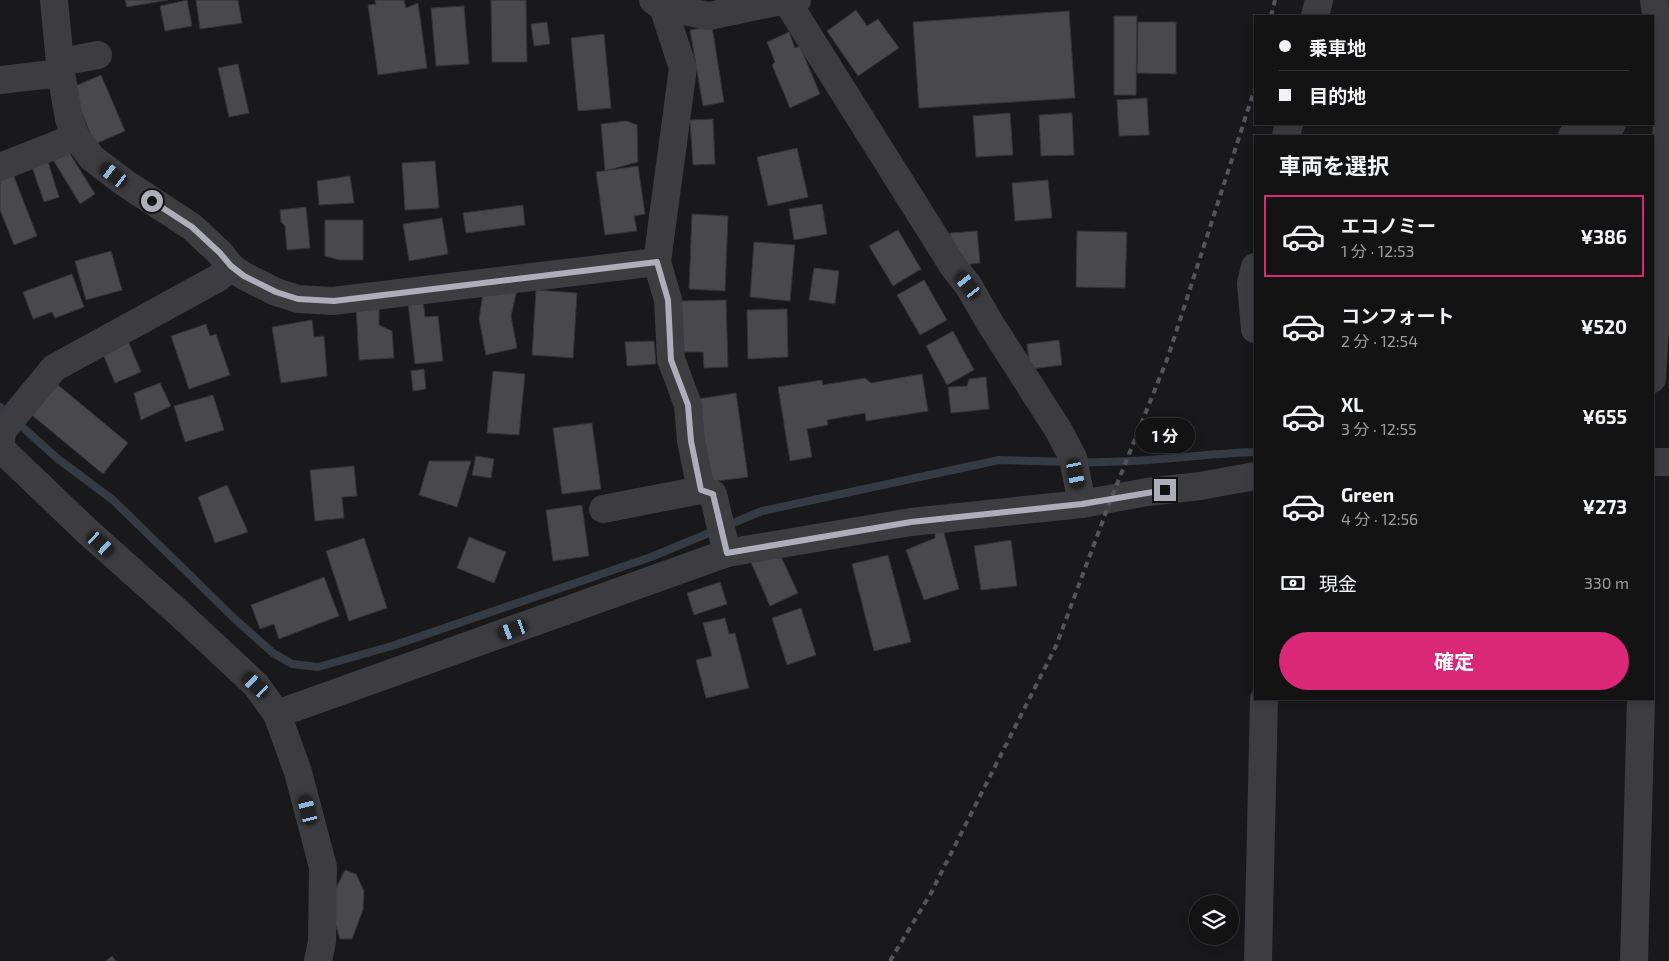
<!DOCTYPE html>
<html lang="ja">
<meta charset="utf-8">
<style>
:root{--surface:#131314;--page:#202022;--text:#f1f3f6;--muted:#9d9ea0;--line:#323234;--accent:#db2777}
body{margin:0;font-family:"Exo 2","Noto Sans JP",sans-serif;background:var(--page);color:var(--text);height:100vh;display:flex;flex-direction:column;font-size:19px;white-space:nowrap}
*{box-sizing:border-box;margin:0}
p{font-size:16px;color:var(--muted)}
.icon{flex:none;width:28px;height:28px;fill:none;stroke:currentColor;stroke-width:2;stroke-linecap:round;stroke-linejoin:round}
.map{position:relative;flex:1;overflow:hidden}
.sheet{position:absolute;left:1254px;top:135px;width:400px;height:565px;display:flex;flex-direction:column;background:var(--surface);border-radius:0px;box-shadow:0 2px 8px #0003,0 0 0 1px var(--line)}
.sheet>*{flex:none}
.banner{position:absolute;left:1254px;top:15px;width:400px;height:110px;border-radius:0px;box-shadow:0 2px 8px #0003,0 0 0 1px var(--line);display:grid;align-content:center;height:110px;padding:0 25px;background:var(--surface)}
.buttons{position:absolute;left:1189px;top:895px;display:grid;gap:10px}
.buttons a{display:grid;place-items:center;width:50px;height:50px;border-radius:50%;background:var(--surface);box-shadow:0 2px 8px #0003,0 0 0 1px var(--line);font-size:25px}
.end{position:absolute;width:22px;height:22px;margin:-11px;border:6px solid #adaeb9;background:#111;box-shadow:0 0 0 2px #111}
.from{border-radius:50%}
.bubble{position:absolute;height:35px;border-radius:18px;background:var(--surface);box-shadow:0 2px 8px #0003,0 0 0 1px var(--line);font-size:16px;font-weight:700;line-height:35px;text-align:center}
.car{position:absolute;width:15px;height:30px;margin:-15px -8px;border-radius:6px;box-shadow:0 0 4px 1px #0007;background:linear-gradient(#222 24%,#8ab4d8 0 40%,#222 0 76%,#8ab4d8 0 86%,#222 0)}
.banner b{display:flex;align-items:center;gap:18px;height:48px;font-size:19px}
.banner b+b{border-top:1px solid var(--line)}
.banner i{width:12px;height:12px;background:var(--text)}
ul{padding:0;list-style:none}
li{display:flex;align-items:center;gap:15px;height:82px;margin:0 10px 8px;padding:0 15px;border:2px solid transparent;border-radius:0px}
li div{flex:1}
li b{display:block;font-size:19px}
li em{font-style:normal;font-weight:700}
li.current{border-color:var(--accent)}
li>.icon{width:45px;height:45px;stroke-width:1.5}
h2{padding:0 25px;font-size:22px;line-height:60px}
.pay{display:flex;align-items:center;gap:12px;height:55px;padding:0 25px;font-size:19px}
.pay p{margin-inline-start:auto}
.cta{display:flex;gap:10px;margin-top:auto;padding:10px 25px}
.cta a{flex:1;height:58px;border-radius:30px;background:var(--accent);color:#fff;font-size:20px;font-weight:700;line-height:58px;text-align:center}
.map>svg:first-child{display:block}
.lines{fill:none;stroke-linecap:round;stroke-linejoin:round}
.stream{stroke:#353b44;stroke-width:8}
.building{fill:#49494d;stroke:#343337}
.minor{stroke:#3d3c41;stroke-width:28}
.rail{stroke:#54545a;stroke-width:4;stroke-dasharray:6 5;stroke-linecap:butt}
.route{stroke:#adaeb9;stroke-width:6}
</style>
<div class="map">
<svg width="1669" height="961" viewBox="0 0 1669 961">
<rect width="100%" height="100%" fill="#19191b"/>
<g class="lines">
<g class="stream">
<polyline points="0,407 58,459 113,500 237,621 273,653 292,664 318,667 395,645 651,557 762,511 999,460 1068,462"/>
<path d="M1079,462C1138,464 1196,454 1255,452"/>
</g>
</g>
<g class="building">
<polygon points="125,0 168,0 127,7"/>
<polygon points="187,0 192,26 165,31 160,6"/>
<polygon points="196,0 238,0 242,23 200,29"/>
<polygon points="375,0 404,0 406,8 418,3 427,68 378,75 368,5 376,4"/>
<polygon points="491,0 526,0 527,62 492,62"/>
<polygon points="464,6 469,64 436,66 431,8"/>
<polygon points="856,10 867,26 878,19 899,48 858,76 827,31"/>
<polygon points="1069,11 1075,98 919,108 913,22"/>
<polygon points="1114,16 1137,16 1136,95 1114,95"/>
<polygon points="547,22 550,44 534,46 531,24"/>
<polygon points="1138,22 1176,22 1176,74 1137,73"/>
<polygon points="712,26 724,102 703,106 690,30"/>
<polygon points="789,32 795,48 800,46 820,94 790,108 772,65 775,62 767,42"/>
<polygon points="604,34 611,108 578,111 571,38"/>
<polygon points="238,64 249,113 229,117 218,68"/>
<polygon points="101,75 125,131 95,144 74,95 75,86"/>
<polygon points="1147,98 1149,135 1119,136 1117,100"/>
<polygon points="1010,113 1013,155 976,157 973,116"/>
<polygon points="1072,113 1074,155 1041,156 1039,115"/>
<polygon points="713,119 715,164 693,165 690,120"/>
<polygon points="626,121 637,125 638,162 605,171 601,124"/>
<polygon points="797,148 808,197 768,206 757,157"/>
<polygon points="67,149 95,194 80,204 52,158"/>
<polygon points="435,161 439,208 405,210 402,163"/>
<polygon points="48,162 59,197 44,202 32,167"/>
<polygon points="638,166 645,214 634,216 637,231 605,235 596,172"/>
<polygon points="13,174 37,236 14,245 0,210 0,179"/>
<polygon points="350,176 354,203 319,205 317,181"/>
<polygon points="1048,180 1052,218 1015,221 1012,183"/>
<polygon points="822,204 827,234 794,240 789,209"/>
<polygon points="523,205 525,225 466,233 463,213"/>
<polygon points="306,207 310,248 287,250 285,226 281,222 280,210"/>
<polygon points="692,214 728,216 725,291 689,289"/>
<polygon points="442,218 448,254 409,261 403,224"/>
<polygon points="325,220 363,220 363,260 339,260 325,256"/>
<polygon points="898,230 921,269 893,286 869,246"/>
<polygon points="977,231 980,263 953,266 950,233"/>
<polygon points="1077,231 1127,232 1125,288 1076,287"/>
<polygon points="754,242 795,245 790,301 750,297"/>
<polygon points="111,251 122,290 86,300 75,261"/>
<polygon points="814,268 839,271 835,304 809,300"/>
<polygon points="72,274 84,307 55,318 52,312 33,319 23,292"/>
<polygon points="924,280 947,320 920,335 897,295"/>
<polygon points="517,290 511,316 517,348 486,355 479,319 483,293"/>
<polygon points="536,290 577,293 573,358 532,355"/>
<polygon points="379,296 379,325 392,331 394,358 359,360 356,304"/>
<polygon points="726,300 728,367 704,368 703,352 679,352 678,301"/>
<polygon points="423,301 425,317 438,316 443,361 415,364 408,303"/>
<polygon points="787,309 788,357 748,359 747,310"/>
<polygon points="312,320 314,337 324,336 327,376 281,383 272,327"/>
<polygon points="206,324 210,336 216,334 230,375 189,389 171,336"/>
<polygon points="953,331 974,370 947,385 926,346"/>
<polygon points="126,336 141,372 115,383 100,347"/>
<polygon points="1059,340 1062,365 1030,369 1027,344"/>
<polygon points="654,341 656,364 627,366 625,342"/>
<polygon points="424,369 426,389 413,391 411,371"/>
<polygon points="493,371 525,374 519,435 487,433"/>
<polygon points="922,374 928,411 866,421 865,413 827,420 828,425 807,429 812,457 790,461 778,387 822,380 823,385 865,378 871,383"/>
<polygon points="986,377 989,409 951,413 948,387 967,386 969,379"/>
<polygon points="52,380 128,443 103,474 27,411"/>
<polygon points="160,383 171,406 141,420 134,393"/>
<polygon points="736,393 748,477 710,482 698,399"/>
<polygon points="213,395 224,430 185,442 174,406"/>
<polygon points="592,423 601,489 562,494 553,428"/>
<polygon points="476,456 494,459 491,478 472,475"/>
<polygon points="429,461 471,461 457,507 419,495"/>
<polygon points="354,466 357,496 342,497 344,518 315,521 310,470"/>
<polygon points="227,485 248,532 215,543 198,497"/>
<polygon points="582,505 589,556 553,561 546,510"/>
<polygon points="943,529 959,589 924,600 906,550 935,538 935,531"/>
<polygon points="469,537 506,552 494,583 457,568"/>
<polygon points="364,538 387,608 349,621 326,551"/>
<polygon points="1011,540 1017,586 981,590 974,546"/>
<polygon points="777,548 798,593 770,606 750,560"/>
<polygon points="888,555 911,642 874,651 852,564"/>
<polygon points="324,577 339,616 279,639 274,624 260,629 251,605"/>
<polygon points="720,582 727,604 694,615 687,593"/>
<polygon points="801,608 816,655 787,665 772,618"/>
<polygon points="725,618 729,634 735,633 749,688 706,698 696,660 712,656 703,623"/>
<polygon points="345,870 356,874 364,891 363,910 352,939 340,939 334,920 332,896"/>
<polygon points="112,956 116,961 106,961"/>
</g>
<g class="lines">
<g class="minor">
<polyline points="54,0 61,73 69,119 76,137 92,158 125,183 192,227 220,253 231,267 244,276 276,292 298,299 333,301 657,262"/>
<polyline points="653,0 663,7 709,16 786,0 797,0"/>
<polyline points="786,0 953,266 968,285 990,323 1059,431 1073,458 1082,504"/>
<polyline points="663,7 683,68 657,262 668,300 671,359 688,405 691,441 701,490 713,494 727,553"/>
<polyline points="1315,16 1319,0"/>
<polyline points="60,62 98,55"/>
<polyline points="0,80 61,73"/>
<polyline points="1286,136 1289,124"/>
<polyline points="1572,136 1612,124"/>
<polyline points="0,167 76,137"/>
<polyline points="1255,267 1251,283 1255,329"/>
<polyline points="1652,379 1668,106 1654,0"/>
<polyline points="0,448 88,532 180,614 256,685 277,714 298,772 323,867 322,941 318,961"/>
<polyline points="0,449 2,431 54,368 218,278 231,267"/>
<polyline points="1652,462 1669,462"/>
<polyline points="603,509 701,490"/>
<polyline points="277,714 727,553 911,522 1082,504 1147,492 1200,486 1255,476"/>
<polyline points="1258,961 1264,699"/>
<polyline points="1634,961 1641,699"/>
</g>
<g class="rail">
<polyline points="1271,16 1275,0"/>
<polyline points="890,961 931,893 1056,646 1111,499 1168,357 1255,88"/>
</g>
</g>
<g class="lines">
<polyline class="route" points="152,201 192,227 220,253 231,266 244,276 276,292 298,299 334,301 657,262 668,300 671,360 688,405 691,441 701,490 713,494 727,553 911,522 1082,504 1165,490"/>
</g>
</svg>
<div class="buttons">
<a><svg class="icon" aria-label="layers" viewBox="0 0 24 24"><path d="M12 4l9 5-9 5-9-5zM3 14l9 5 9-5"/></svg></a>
</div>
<i class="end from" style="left:152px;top:201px"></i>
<i class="end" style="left:1165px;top:490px"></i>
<div class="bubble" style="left:1135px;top:418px;width:60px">1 分</div>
<i class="car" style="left:114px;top:175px;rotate:308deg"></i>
<i class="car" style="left:968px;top:285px;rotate:322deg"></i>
<i class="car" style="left:1076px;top:474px;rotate:169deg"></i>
<i class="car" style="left:101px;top:544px;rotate:132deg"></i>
<i class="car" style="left:513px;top:630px;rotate:250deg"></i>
<i class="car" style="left:256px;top:685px;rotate:313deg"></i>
<i class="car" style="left:308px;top:810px;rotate:346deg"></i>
<div class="banner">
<b><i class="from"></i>乗車地</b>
<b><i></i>目的地</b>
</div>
<section class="sheet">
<h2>車両を選択</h2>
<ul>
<li class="current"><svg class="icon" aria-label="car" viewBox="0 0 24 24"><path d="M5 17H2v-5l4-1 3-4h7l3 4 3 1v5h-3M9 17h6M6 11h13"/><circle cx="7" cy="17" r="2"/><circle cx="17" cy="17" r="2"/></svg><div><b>エコノミー</b><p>1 分 · 12:53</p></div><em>¥386</em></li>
<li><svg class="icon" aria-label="car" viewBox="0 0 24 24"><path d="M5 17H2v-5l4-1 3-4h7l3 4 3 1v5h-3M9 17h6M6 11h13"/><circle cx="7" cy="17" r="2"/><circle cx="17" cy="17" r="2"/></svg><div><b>コンフォート</b><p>2 分 · 12:54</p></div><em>¥520</em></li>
<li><svg class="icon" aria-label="car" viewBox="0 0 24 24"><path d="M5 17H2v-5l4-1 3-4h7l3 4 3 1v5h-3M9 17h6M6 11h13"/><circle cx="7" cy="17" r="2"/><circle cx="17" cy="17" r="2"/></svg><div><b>XL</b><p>3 分 · 12:55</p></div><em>¥655</em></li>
<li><svg class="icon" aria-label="car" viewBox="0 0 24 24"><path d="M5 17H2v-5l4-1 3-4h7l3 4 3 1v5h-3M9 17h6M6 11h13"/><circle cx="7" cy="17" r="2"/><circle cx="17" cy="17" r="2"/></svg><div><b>Green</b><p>4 分 · 12:56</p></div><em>¥273</em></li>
</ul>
<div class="pay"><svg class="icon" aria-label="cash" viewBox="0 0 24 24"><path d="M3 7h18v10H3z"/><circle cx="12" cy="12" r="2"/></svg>現金<p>330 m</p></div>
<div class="cta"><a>確定</a></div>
</section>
</div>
